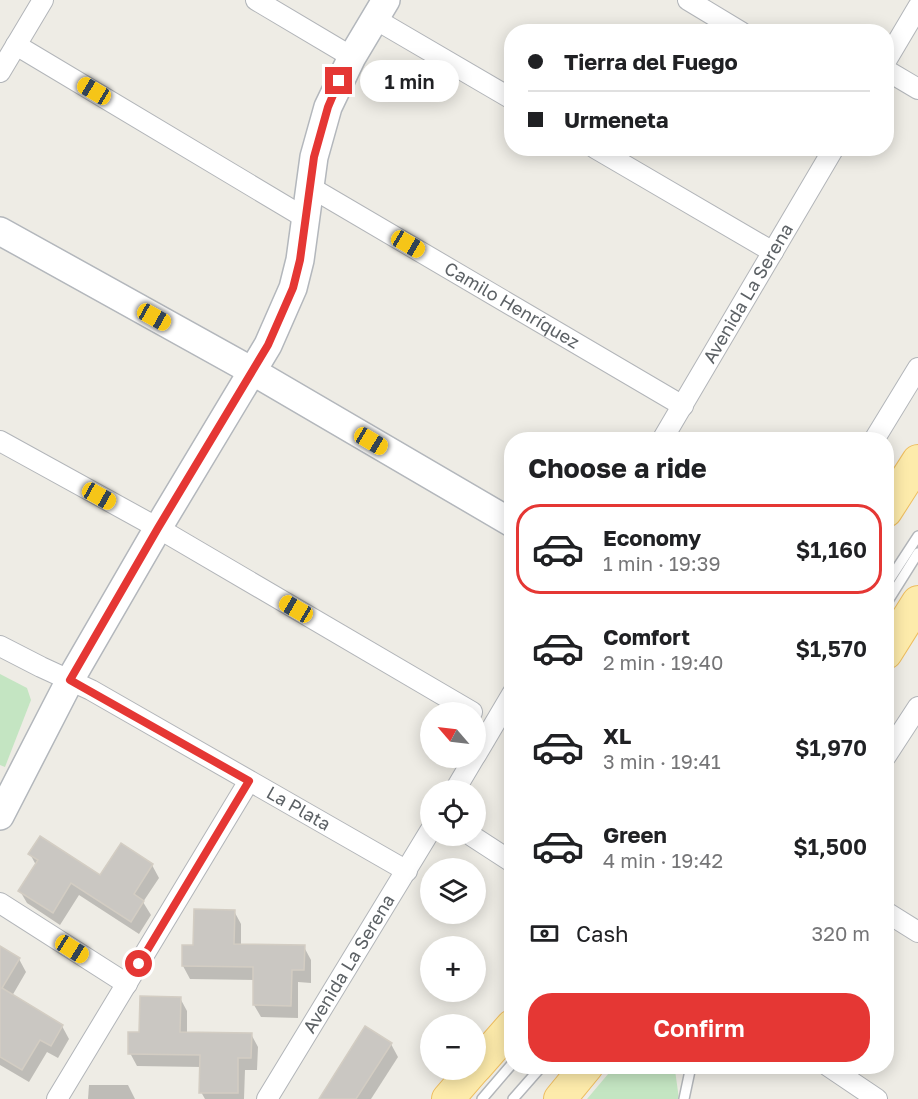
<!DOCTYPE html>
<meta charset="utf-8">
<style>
:root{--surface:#fff;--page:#f2f2f2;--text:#202124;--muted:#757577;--line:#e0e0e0;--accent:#e53734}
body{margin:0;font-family:"Golos Text",sans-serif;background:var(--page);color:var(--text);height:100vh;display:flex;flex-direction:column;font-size:22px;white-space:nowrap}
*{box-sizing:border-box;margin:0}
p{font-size:20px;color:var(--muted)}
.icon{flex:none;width:33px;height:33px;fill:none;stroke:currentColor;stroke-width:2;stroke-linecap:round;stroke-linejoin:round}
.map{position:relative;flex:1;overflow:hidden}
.sheet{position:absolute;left:504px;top:432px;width:390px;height:642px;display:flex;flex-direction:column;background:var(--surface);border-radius:24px;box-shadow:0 3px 15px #0003}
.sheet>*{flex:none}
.hud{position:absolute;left:504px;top:24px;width:390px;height:132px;border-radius:24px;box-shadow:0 3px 15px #0003;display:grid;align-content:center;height:132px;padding:0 24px;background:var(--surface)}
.needle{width:39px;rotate:298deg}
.controls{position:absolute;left:420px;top:702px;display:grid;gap:12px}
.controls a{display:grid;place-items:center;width:66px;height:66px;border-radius:50%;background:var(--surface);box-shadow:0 3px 15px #0003;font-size:30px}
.end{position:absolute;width:27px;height:27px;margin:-14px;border:8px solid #e53734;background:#fff;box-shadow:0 0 0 3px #fff}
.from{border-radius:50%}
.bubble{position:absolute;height:42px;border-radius:21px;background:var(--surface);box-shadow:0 3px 15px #0003;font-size:20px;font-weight:600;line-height:42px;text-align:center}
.car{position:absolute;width:18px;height:36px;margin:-18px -9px;border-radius:8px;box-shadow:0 0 4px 2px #0007;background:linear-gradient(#f5c518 24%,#345 0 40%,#f5c518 0 76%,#345 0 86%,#f5c518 0)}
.hud b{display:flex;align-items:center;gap:21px;height:57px;font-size:22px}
.hud b+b{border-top:2px solid var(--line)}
.hud i{width:15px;height:15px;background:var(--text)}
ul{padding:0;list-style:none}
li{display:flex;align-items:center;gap:18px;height:90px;margin:0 12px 9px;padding:0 12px;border:3px solid transparent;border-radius:24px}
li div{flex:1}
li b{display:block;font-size:22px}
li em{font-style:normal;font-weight:600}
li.current{border-color:var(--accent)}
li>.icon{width:54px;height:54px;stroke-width:1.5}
h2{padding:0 24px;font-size:27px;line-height:72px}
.pay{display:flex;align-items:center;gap:15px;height:66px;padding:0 24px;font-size:22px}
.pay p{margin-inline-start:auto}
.button{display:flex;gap:12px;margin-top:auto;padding:12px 24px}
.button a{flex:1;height:69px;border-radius:24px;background:var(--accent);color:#fff;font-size:24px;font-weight:600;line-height:69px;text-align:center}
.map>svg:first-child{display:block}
.green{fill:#c4e5c2}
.shadow{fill:#0003}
.building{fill:#cac7c2;stroke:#d3cdc3;stroke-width:1.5}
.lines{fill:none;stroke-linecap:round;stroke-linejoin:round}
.lane-casing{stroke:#b2b5b9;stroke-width:12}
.street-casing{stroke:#b2b5b9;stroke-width:22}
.secondary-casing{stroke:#b3b7bc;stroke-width:30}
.primary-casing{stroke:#eebd5e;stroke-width:34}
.lane{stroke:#fff;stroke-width:9}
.street{stroke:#fff;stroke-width:20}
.secondary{stroke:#fff;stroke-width:27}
.primary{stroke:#fdebab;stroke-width:32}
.route{stroke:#e53734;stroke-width:8}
.labels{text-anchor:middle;stroke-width:4.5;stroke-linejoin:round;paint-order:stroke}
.street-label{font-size:18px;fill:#5c6165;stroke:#fff}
</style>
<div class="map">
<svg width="918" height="1099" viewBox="0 0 918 1099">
<rect width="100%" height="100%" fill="#eeece5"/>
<g class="green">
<polygon points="0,674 27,688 31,700 5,767 0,765"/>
<polygon points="614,1067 677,1067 675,1070 679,1099 587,1099"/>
</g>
<g class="shadow">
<polygon points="30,854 101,877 152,865 159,878 143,902 151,915 139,934 79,895 60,925 27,903 20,891 36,865"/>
<polygon points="234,911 241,924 241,946 304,947 311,960 311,983 298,982 298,1018 261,1017 254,1005 255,980 190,979 183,966 194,947"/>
<polygon points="0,948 19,959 26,972 12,996 62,1026 69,1039 58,1058 47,1052 29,1082 0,1065"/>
<polygon points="180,998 187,1011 187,1033 251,1034 258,1047 257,1070 245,1070 244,1099 205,1099 201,1092 201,1067 137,1066 130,1053 141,1034"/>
<polygon points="391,1044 398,1057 371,1099 321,1099"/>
<polygon points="89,1085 128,1085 135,1099 88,1099"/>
</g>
<g class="building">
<polygon points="40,836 100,875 121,843 153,864 134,894 144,901 131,922 71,883 53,913 18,891 38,860 28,854"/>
<polygon points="194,909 235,910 234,944 305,945 304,970 292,970 291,1006 253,1005 253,967 182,966 182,945 193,945"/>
<polygon points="0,946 20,958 2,988 63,1025 51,1046 40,1040 22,1070 0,1057"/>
<polygon points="140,996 181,997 180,1032 252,1033 251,1058 238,1058 238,1093 199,1093 200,1055 128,1054 128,1032 139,1032"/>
<polygon points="365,1026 392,1043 356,1099 319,1099"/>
</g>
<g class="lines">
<g class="lane-casing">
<g id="lane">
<polyline points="886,585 918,536"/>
<polyline points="886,604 918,553"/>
<polyline points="482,1099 512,1064"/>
<polyline points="513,1099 542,1066"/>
<polyline points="684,1099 691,1066"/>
</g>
</g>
<g class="street-casing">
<g id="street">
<polyline points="256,0 352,57"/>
<polyline points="688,0 741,32"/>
<polyline points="375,19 512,99"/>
<polyline points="16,45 307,219"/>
<polyline points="886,61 918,7"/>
<polyline points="886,70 918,89"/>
<polyline points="0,72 43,0"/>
<polyline points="595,148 773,252"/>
<path id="s1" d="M310,187L683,406"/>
<path id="s2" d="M662,440L834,148"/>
<polyline points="874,440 918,368"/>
<polyline points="0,441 158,528 472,712"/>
<path id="s3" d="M0,646L41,667L91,690L407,871"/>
<polyline points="476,755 512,694"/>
<polyline points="886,756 918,707"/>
<polyline points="455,790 474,758"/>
<polyline points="472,836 512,862"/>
<polyline points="0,903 127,984"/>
<polyline points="886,912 918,932"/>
<polyline points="828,1066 877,1099"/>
<polyline points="57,1099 249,781"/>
<path id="s4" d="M267,1099L430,831"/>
</g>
</g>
<g class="secondary-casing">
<g id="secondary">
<polyline points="0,231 252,371 512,523"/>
<polyline points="0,816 70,680 158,528 268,345 293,288 300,260 314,157 328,107 352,57 386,0"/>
</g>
</g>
<g class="primary-casing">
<g id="primary">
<polyline points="886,511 918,461"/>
<polyline points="886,653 918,602"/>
<polyline points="476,1067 512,1026"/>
<polyline points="448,1099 473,1070"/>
<polyline points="560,1099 587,1066"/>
</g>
</g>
<use href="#lane" class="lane"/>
<use href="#street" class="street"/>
<use href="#secondary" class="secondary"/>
<use href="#primary" class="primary"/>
</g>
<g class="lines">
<polyline class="route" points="139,964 249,781 70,680 158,528 268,345 293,288 300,260 314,157 328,107 339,81"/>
</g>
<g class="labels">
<g class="street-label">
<text dy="6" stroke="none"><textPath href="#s2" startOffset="170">Avenida La Serena</textPath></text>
<text dy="6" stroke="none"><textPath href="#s1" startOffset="234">Camilo Henríquez</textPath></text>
<text dy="6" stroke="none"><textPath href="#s3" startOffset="340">La Plata</textPath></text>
<text dy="6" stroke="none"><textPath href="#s4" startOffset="158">Avenida La Serena</textPath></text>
</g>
</g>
</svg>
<div class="controls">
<a><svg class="needle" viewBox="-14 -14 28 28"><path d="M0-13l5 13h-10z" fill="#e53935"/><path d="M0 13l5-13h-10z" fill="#757577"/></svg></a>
<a><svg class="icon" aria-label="locate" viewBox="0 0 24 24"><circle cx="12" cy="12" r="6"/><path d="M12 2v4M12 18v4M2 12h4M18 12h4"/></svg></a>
<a><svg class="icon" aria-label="layers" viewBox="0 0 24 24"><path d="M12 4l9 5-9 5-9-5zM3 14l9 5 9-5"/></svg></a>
<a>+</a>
<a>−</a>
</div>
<i class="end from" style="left:139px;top:964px"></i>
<i class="end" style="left:339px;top:81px"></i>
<div class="bubble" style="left:360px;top:60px;width:99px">1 min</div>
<i class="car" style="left:94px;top:91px;rotate:301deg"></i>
<i class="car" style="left:408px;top:244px;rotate:120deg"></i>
<i class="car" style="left:154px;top:317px;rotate:119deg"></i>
<i class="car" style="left:371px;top:441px;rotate:121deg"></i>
<i class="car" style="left:99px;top:496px;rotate:119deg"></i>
<i class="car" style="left:296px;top:609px;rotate:300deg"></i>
<i class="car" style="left:72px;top:949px;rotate:122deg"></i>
<div class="hud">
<b><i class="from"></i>Tierra del Fuego</b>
<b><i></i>Urmeneta</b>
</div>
<section class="sheet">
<h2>Choose a ride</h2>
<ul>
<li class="current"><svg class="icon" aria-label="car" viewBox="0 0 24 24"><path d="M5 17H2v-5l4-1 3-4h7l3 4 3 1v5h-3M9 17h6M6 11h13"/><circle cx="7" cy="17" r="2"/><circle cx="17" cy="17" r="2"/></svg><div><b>Economy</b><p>1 min · 19:39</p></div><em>$1,160</em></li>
<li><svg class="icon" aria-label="car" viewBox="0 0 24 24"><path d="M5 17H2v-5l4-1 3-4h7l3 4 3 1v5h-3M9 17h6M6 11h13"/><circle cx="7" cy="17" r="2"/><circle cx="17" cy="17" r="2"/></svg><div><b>Comfort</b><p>2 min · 19:40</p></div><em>$1,570</em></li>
<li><svg class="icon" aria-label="car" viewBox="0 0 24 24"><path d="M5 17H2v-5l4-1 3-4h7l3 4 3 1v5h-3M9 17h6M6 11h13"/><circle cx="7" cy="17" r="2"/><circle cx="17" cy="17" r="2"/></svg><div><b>XL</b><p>3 min · 19:41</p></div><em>$1,970</em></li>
<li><svg class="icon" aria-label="car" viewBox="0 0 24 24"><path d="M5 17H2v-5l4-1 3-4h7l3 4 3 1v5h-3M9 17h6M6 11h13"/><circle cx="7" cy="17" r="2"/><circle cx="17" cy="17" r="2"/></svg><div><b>Green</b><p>4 min · 19:42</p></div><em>$1,500</em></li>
</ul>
<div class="pay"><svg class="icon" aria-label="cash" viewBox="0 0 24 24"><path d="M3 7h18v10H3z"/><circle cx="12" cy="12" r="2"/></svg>Cash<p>320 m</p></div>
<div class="button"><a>Confirm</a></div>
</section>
</div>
